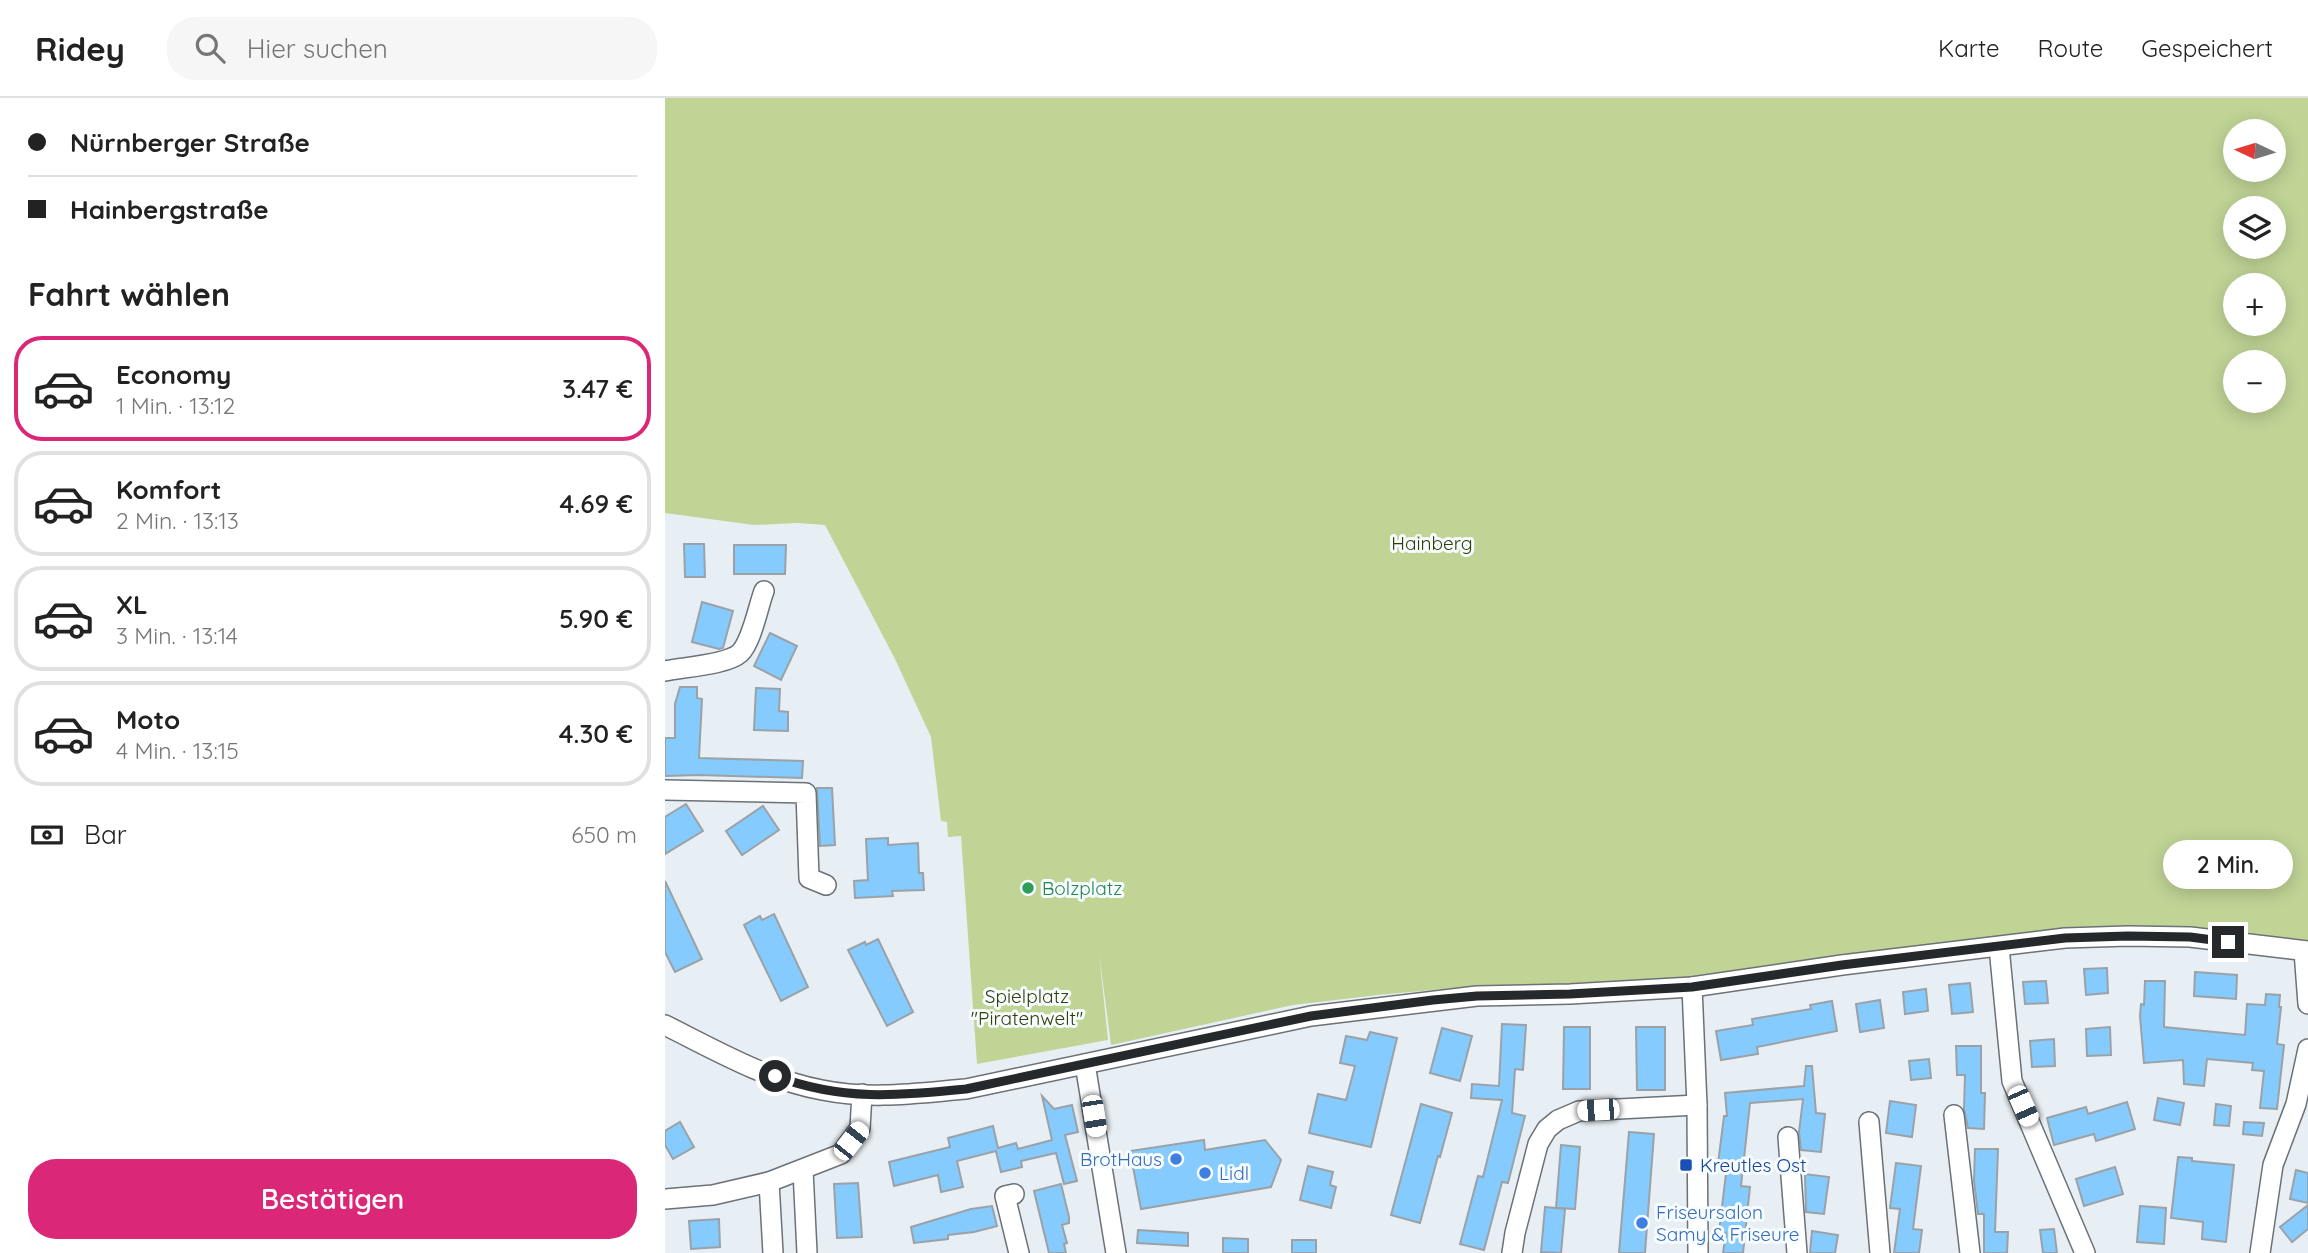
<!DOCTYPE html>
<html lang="de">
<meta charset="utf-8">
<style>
:root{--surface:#fff;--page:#f6f6f6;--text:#222;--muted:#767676;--line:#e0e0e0;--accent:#db2777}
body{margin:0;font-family:Quicksand,sans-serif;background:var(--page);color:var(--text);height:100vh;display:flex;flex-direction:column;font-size:26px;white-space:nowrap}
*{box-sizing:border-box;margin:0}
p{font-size:23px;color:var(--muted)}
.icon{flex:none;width:38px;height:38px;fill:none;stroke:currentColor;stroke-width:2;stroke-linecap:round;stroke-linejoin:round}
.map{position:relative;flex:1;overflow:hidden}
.drawer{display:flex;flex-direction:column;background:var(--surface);width:665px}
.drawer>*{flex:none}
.hud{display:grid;align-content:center;height:154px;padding:0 28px;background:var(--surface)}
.needle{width:46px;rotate:274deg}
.tools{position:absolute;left:1558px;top:21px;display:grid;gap:14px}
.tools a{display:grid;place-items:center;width:63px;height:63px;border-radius:50%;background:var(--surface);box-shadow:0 4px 18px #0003;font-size:35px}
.end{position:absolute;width:32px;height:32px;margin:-16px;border:9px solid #26292b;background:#fff;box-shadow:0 0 0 4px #fff}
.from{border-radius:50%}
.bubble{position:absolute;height:49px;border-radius:24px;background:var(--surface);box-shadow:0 4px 18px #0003;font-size:23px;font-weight:600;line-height:49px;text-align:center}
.car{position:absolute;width:21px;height:42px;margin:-21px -10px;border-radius:9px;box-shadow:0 0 5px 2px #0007;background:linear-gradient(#fff 24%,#345 0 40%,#fff 0 76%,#345 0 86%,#fff 0)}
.hud b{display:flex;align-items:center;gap:24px;height:66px;font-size:26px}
.hud b+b{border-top:2px solid var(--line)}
.hud i{width:18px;height:18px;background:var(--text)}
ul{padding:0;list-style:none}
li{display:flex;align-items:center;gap:21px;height:105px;margin:0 14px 10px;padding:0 14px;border:4px solid var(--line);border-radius:28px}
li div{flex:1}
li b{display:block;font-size:26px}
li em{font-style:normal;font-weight:600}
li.active{border-color:var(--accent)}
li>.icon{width:63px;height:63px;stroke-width:1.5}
h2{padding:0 28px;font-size:32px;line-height:84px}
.pay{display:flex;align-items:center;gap:18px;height:77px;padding:0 28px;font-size:26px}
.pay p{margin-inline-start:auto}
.button{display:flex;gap:14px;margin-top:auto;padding:14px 28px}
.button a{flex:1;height:80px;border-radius:28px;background:var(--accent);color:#fff;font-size:28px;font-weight:600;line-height:80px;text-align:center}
header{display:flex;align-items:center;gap:42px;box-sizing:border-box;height:98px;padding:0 35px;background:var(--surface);border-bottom:2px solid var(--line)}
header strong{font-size:33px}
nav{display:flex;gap:38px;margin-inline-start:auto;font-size:24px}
.search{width:490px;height:63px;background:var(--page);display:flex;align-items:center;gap:18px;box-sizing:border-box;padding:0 24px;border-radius:28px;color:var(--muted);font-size:26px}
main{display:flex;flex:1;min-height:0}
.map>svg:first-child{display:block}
.green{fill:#c0d496;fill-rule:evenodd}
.building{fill:#85cbfe;stroke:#9ba2a7;stroke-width:2}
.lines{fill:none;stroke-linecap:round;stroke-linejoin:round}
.minor-casing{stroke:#6b7176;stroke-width:22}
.minor{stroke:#fff;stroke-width:19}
.route{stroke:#26292b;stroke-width:9}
.leisure-dot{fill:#2e9e5b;stroke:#f7fcff;stroke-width:2.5}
.shop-dot{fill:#3f7fe0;stroke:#f7fcff;stroke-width:2.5}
.transit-dot{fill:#1a4fb4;stroke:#f7fcff;stroke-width:2.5}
.labels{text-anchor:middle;stroke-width:6;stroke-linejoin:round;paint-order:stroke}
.park-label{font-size:19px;fill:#313e06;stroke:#f7fcff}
.leisure-label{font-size:19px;fill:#27864d;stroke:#f7fcff;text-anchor:start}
.shop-label{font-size:19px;fill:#366cbe;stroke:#f7fcff;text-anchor:start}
.transit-label{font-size:19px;fill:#164399;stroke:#f7fcff;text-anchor:start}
</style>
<header>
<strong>Ridey</strong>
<div class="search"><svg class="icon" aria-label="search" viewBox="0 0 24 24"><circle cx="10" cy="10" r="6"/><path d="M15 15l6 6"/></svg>Hier suchen</div>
<nav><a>Karte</a><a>Route</a><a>Gespeichert</a></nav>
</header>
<main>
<section class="drawer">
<div class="hud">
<b><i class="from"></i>Nürnberger Straße</b>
<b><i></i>Hainbergstraße</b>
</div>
<h2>Fahrt wählen</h2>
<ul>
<li class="active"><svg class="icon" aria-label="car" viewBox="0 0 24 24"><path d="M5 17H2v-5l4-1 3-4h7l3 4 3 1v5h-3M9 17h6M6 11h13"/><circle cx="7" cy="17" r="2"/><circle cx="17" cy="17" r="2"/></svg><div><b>Economy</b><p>1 Min. · 13:12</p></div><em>3.47 €</em></li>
<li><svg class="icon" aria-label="car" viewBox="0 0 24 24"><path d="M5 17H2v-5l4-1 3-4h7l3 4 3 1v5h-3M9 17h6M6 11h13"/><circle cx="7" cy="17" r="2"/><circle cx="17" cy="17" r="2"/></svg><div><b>Komfort</b><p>2 Min. · 13:13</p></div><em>4.69 €</em></li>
<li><svg class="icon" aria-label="car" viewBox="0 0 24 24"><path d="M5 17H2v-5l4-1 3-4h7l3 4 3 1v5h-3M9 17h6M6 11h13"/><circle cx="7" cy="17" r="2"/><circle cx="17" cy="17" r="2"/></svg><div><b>XL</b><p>3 Min. · 13:14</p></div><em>5.90 €</em></li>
<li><svg class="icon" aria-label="car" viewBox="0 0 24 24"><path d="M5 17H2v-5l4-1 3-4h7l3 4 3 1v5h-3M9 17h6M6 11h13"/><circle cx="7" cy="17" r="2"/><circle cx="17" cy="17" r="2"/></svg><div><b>Moto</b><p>4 Min. · 13:15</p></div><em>4.30 €</em></li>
</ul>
<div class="pay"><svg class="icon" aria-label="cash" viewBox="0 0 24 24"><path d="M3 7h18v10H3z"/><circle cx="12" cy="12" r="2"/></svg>Bar<p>650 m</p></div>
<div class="button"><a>Bestätigen</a></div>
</section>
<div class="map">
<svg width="1643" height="1155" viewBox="0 0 1643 1155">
<rect width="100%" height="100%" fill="#e8eff4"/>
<path class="green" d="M0,0H1643V859L1517,835L1150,864L952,889L811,888L713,897L628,907L446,947L434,855L443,942L312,966L296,738L283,739L282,724L276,723L266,639L230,561L160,427L132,425L89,427L0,415ZM1570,33H1608V72H1570ZM1570,110H1608V149H1570ZM1570,187H1608V226H1570ZM1570,264H1608V303H1570Z"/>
<g class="building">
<polygon points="19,446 39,446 40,479 20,479"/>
<polygon points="69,447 121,447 120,476 69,476"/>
<polygon points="37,504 68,513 58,550 54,551 27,544"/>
<polygon points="105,535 132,548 116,582 89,568"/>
<polygon points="15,589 32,589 32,600 37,601 34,660 138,663 137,680 34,677 0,678 0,640 10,640 10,606"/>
<polygon points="91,590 115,591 114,613 123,614 123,633 89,632"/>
<polygon points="152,690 167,690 170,747 155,748"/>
<polygon points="21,706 38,733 0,756 0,719"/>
<polygon points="98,708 114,732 77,757 61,733"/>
<polygon points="223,740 223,747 253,745 254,775 258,775 259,792 227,793 228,798 190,800 189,783 203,782 201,741"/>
<polygon points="0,783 37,861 10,874 0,854"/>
<polygon points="109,816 143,889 116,903 79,827 95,818 97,822"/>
<polygon points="213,841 248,914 222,928 183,852 200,844 201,847"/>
<polygon points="1442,870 1443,895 1421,897 1419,871"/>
<polygon points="1530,874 1572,877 1571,901 1529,898"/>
<polygon points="1381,883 1383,905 1360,906 1358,884"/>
<polygon points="1480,883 1500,883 1499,929 1580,937 1582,906 1600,907 1601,896 1615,897 1614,909 1616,909 1612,946 1619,947 1612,1011 1595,1010 1599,973 1587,972 1588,965 1542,961 1539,988 1519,986 1518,962 1479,965 1475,918 1476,906 1479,907"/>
<polygon points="1305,885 1308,914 1287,916 1284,887"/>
<polygon points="1261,891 1263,913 1240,916 1238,894"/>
<polygon points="1215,902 1219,930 1195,934 1191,906"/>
<polygon points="1167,903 1172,933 1092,949 1093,956 1056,962 1051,933 1088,927 1087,921 1146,911 1145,907"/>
<polygon points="837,926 861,927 858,972 850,971 847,1015 860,1018 843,1085 837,1084 819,1152 795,1146 813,1078 818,1079 837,1002 806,1000 807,986 834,988"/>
<polygon points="899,929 925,929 925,991 898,991"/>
<polygon points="971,929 1000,929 1000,992 972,992"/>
<polygon points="1445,929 1446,957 1422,958 1421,931"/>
<polygon points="777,930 807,938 795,983 765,975"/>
<polygon points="705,934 732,940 706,1049 644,1035 653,996 681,1002 690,968 675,965 681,938 702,942"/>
<polygon points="1389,941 1390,968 1367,969 1365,943"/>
<polygon points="1291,948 1316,948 1316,995 1320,995 1319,1031 1303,1030 1299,1011 1300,977 1292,977"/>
<polygon points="1264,961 1266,980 1246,982 1244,963"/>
<polygon points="1141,968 1147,968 1151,1015 1160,1016 1156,1054 1136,1052 1134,1034 1138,1001 1085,1005 1076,1088 1085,1089 1078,1155 1058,1155 1061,1135 1054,1134 1062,1067 1053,1066 1059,1018 1062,1018 1060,995 1139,988"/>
<polygon points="377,998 389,1011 407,1007 413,1034 400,1037 412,1083 399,1086 391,1055 356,1063 357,1069 336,1074 331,1053 292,1063 298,1089 276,1094 273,1077 229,1088 224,1064 285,1049 283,1040 328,1028 333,1050 351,1045 353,1051 387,1042"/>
<polygon points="1493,1000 1519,1005 1515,1027 1489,1022"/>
<polygon points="1225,1003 1251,1007 1247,1039 1221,1035"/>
<polygon points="1462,1004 1470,1031 1431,1043 1429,1036 1389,1047 1382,1020 1421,1009 1423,1016"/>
<polygon points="756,1006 787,1015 775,1059 773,1058 755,1125 726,1117"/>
<polygon points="1551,1006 1566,1008 1564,1028 1549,1027"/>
<polygon points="15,1024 29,1049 8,1061 0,1047 0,1033"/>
<polygon points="1579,1024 1599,1025 1597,1038 1578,1036"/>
<polygon points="964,1034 989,1036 980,1155 954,1155"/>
<polygon points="539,1042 540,1052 600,1042 616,1062 606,1089 476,1111 465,1053"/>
<polygon points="896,1047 915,1049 910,1111 891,1110"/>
<polygon points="1310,1051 1333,1051 1330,1134 1343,1134 1342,1155 1319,1155 1319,1116 1313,1116 1309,1083"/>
<polygon points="1513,1059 1527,1060 1527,1063 1569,1067 1561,1144 1537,1141 1538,1124 1506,1120"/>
<polygon points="1231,1065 1256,1068 1248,1131 1257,1132 1254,1155 1229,1155 1235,1111 1225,1110"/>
<polygon points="643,1068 668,1074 665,1087 671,1089 666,1110 635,1102"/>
<polygon points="1450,1069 1458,1096 1419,1108 1411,1081"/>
<polygon points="1631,1072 1643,1075 1643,1105 1625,1101"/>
<polygon points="1140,1076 1164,1079 1159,1116 1141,1114"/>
<polygon points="193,1085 197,1139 172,1140 169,1086"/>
<polygon points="396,1086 404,1119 404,1125 397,1127 402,1145 399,1146 401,1155 384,1155 369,1093"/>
<polygon points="1643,1107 1643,1131 1627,1144 1615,1129"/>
<polygon points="327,1108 332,1128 309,1134 283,1137 283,1141 249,1145 246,1129 306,1111"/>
<polygon points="1475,1108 1501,1110 1499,1146 1472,1144"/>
<polygon points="880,1109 900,1111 896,1155 876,1154"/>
<polygon points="54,1121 55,1149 26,1151 24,1123"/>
<polygon points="1389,1131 1392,1155 1378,1155 1375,1132"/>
<polygon points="473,1132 523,1135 523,1148 472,1145"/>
<polygon points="1147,1133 1173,1137 1170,1155 1145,1155"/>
<polygon points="558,1140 583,1141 583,1155 558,1155"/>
<rect x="627" y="1142" width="24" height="13"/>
</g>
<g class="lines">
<g class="minor-casing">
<g id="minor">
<path d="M0,573C18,569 62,567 75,555C87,543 93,509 99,493"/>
<polyline points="0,692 141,695 144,780 161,787"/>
<polyline points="1334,849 1347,983 1420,1155"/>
<polyline points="1639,853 1643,906"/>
<polyline points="1027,889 1032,1007 1033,1155"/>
<path d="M0,927C50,952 102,982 157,992C206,1002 253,995 301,991L646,918L812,898L905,896L1027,889L1177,867L1400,840L1463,838L1525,839L1643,853"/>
<polyline points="420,966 451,1155"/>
<polyline points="1289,1017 1305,1155"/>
<polyline points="1204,1024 1215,1155"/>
<polyline points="1123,1039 1132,1155"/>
<polyline points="138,1072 142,1155"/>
<polyline points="104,1084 108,1155"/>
<polyline points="349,1096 340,1098 354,1155"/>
<polyline points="0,1101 48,1097 104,1084 176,1056 195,1030 197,996"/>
<polyline points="847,1155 850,1135 873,1046 882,1031 893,1022 914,1013 1032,1007"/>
<polyline points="1595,1155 1608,1067 1631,1006 1643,951"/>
</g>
</g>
<use href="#minor" class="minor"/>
</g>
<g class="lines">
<path class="route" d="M110,978C177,1003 232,998 301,991L646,918L768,902L812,898L905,896L1027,889L1177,867L1400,840L1463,838L1525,839L1563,844"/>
</g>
<circle class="leisure-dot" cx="363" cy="790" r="7"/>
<g class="shop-dot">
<circle cx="511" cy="1061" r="7"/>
<circle cx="540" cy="1075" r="7"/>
<circle cx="977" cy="1125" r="7"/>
</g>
<rect class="transit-dot" x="1014" y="1060" width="14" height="14" rx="3.5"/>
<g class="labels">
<g class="park-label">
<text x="767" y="452">Hainberg</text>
<text x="362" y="905">Spielplatz<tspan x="362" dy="22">"Piratenwelt"</tspan></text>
</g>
<g class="leisure-label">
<text x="377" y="797">Bolzplatz</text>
</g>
<g class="shop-label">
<text x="497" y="1068" text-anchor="end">BrotHaus</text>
<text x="554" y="1082">Lidl</text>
<text x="991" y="1121">Friseursalon<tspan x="991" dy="22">Samy &amp; Friseure</tspan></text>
</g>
<g class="transit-label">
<text x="1035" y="1074">Kreutles Ost</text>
</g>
</g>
</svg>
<div class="tools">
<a><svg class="needle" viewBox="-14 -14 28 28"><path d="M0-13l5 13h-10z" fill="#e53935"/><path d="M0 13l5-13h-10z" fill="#767676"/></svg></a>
<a><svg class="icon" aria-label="layers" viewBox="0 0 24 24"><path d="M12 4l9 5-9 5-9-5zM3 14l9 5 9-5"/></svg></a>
<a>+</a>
<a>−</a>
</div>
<i class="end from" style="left:110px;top:978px"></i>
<i class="end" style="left:1563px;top:844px"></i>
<div class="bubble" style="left:1498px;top:742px;width:130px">2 Min.</div>
<i class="car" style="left:1358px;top:1008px;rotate:156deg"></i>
<i class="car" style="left:933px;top:1012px;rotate:267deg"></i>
<i class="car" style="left:429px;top:1018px;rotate:171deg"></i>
<i class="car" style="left:186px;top:1043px;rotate:38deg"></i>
</div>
</main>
